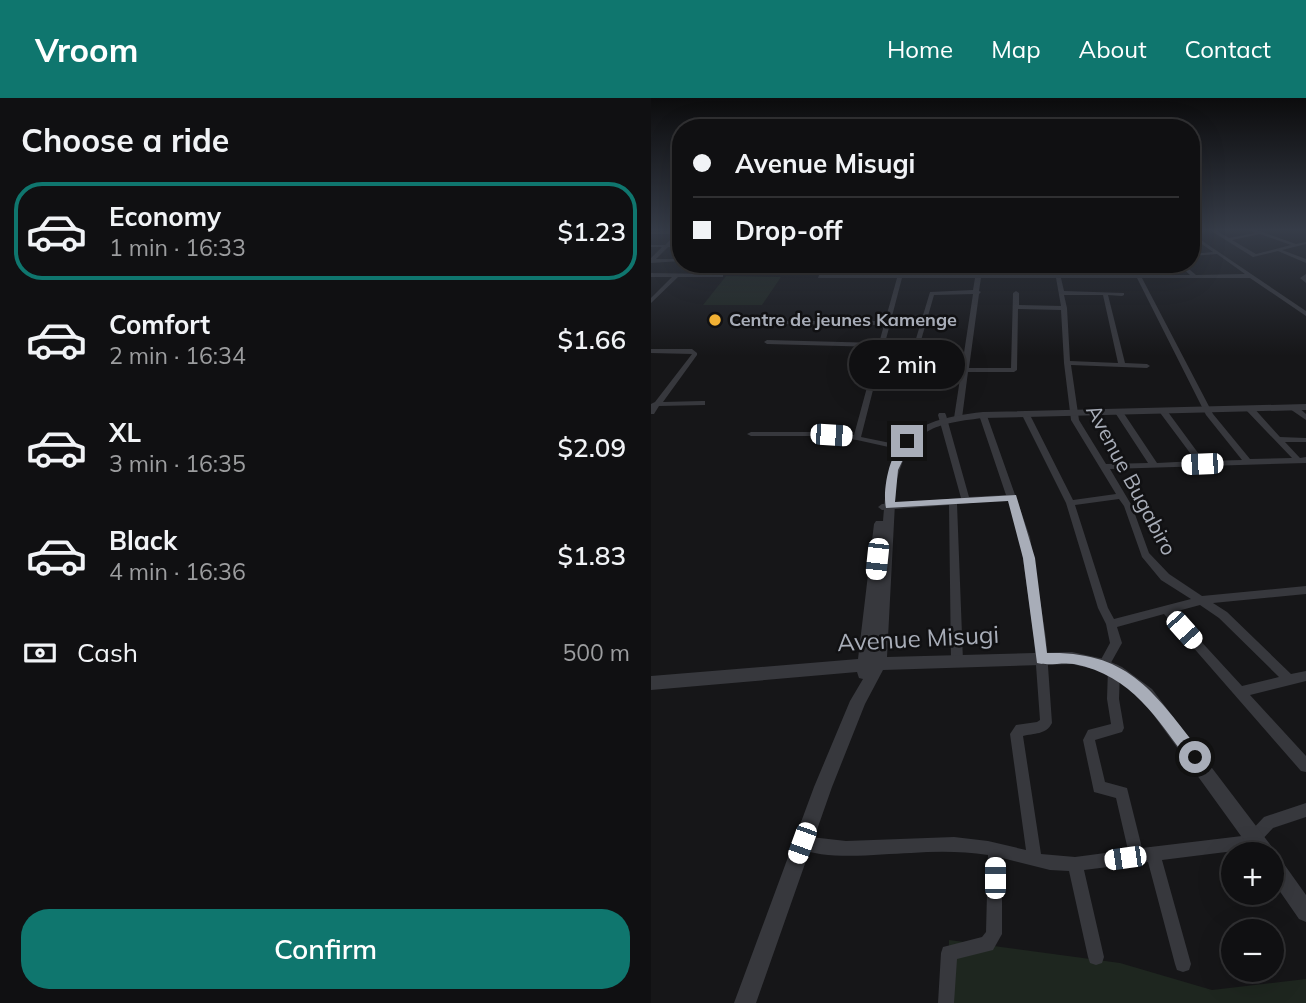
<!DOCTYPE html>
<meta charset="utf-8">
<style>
:root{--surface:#101012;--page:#1e1e20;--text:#f1f3f6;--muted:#9c9d9f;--line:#303032;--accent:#0f766e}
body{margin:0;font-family:Mulish,sans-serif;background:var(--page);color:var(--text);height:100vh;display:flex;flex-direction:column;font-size:26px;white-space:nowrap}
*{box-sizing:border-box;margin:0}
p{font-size:23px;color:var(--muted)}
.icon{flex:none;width:38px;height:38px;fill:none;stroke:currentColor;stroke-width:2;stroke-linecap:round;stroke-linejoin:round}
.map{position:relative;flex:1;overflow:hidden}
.panel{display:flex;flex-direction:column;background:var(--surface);width:651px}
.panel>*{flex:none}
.guide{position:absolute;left:21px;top:21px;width:528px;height:154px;border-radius:28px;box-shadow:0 7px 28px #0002,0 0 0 2px var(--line);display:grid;align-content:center;height:154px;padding:0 21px;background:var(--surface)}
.fabs{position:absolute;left:570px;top:744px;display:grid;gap:14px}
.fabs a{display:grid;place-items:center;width:63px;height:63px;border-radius:50%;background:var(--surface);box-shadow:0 7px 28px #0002,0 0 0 2px var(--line);font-size:35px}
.end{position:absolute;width:32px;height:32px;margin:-16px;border:9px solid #a8adb8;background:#111;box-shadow:0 0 0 4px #111}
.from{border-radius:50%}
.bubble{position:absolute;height:49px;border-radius:24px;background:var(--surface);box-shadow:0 7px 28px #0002,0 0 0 2px var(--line);font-size:23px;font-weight:600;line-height:49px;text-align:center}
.car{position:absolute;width:21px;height:42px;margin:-21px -10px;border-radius:9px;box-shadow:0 0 5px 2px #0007;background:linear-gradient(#fff 24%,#345 0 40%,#fff 0 76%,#345 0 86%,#fff 0)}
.guide b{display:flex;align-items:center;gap:24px;height:66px;font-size:26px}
.guide b+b{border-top:2px solid var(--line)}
.guide i{width:18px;height:18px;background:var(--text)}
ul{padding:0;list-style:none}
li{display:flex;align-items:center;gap:21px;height:98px;margin:0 14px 10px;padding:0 7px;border:4px solid transparent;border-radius:28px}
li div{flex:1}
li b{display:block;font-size:26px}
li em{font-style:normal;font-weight:600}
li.current{border-color:var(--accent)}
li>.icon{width:63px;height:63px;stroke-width:1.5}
h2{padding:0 21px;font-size:32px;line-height:84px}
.pay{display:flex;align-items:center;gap:18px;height:77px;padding:0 21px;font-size:26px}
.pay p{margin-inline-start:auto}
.button{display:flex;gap:14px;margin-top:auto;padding:14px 21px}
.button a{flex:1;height:80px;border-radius:28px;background:var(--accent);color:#fff;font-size:28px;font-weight:600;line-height:80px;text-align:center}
header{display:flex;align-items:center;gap:42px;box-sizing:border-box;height:98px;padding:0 35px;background:var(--accent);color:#fff}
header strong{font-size:33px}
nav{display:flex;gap:38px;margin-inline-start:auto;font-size:24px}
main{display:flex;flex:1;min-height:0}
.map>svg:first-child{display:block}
.green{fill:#1e261f}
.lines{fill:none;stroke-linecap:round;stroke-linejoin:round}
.stream{stroke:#2c353c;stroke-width:2}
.minor{fill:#37383d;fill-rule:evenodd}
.tertiary{fill:#37383d;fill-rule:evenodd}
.route{fill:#a8adb8}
.poi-dot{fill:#f2b134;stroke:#111113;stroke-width:2.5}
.labels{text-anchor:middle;stroke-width:5;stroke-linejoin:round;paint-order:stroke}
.far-poi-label{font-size:18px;font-weight:bold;fill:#a8adb8;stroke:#111113;text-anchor:start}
.street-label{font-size:21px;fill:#a8adb8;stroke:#111113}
.near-street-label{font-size:24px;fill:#a8adb8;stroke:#111113}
</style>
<header>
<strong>Vroom</strong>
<nav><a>Home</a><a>Map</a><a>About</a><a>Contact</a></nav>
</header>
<main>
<section class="panel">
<h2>Choose a ride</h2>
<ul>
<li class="current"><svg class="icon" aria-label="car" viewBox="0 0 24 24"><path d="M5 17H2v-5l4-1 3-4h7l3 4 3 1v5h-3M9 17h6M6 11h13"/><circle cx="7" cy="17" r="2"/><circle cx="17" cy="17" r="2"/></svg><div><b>Economy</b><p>1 min · 16:33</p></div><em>$1.23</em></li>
<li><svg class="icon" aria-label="car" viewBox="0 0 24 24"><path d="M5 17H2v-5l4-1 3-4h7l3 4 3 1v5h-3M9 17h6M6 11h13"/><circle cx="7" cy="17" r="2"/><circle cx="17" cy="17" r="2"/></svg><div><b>Comfort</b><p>2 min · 16:34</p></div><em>$1.66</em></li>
<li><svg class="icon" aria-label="car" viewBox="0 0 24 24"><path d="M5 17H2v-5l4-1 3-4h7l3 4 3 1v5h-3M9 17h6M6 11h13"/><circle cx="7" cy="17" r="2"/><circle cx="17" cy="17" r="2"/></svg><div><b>XL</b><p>3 min · 16:35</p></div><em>$2.09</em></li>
<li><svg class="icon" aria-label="car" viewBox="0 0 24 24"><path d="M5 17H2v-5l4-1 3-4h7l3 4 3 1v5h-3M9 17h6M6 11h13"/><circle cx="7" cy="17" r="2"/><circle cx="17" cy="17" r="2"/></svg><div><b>Black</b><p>4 min · 16:36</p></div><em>$1.83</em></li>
</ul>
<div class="pay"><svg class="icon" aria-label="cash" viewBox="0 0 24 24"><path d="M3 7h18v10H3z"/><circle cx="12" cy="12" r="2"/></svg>Cash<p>500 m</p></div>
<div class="button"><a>Confirm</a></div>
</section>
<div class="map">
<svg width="655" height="905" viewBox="0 0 655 905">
<rect width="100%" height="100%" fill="#161618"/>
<g class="green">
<polygon points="75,178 130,179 111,207 52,207"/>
<polygon points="298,842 469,865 561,892 655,881 655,905 298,905"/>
</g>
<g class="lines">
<polyline class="stream" points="478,166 483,177"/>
<g class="minor">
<path d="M557,131H563L578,140L604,135L596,131H603L645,146L655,144V146L631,152L655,161V165L627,153L602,159ZM609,136L640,147L605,156L581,142Z"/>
<polygon points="30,133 30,137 20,147 30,147 30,149 17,149 5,161 30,161 30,163 0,165 0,160 11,149 0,149 0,147 14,147 25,136 0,136 0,134"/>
<path d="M541,136L655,213V218L599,180H491L562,316L599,361L641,360L595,312V308H601L629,339L655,340V344H634L649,360L655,359V365L459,371L481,408L498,455L518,476L551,498L655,488V496L562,505L576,514L640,576L655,573V583L599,597L655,658V674L650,673L513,516L466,529L471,545L457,570L453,572L449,570L447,567L459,545L455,526L447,510L415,405L370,315L374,313L378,315L422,402L465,396L420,322L413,265L410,212L367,211L366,272L363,274H317L311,320L307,322L303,320L322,196L283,197L269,246L262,250L233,249L210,339L254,348V352H251L206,342L166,338H100L96,336L100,334H166L203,337L227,249L116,246L113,244L116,242L228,245L233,227L123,226L122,225L125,223H234L246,180H167L172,166H177L172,177H246L249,166H254L252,177H325L326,166H331L330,177H404L403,166H408L410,177H484L479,166H484L489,177H539L527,166H532L545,177L594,176L566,156L541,158V156L562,154L541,139ZM251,180H324L322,192L279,194L264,244L261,246L234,245ZM330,180H405L410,208L368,207V195L365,193L362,195L360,270H318L328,196L330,194L328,193ZM410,180H486L555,317L591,362L553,363L514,310H511L507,312L545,363L506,365L470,311H467L463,313L497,365L455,366L428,322L420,267L496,270L499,268L496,266L474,265L457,197L471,198L473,197V195L413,193ZM413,197H452L467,265L419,263L416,210ZM468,401L473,408L491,459L510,482L540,501L463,521L457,510L424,407ZM549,507L568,520L628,579L591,588L523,514Z"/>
<polygon points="70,166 75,166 68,176 72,177 72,179 27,179 0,205 0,200 21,179 0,179 0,175 63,176"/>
<polygon points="655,176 655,185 649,180"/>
<polygon points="0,251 41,251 46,255 46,257 12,304 51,303 54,303 54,307 8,308 3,316 0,316 0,306 4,304 41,256 0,255"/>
<polygon points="639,307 645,307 655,316 655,322 639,311"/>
<path d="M288,315H294L295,317L318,399L355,397L328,317L329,315H335L379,439L395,540L401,625C395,637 383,635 372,638L390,756L424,759L477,752L465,700L443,694L432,642L437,632L460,626L456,601L457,571L459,567L463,566L467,567L469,571L468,601L473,630L471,634L444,642L454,684L476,690L491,750L591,738L598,735L613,719L655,705V719L622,730L608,745L591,752L511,762L540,866L538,872L532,874L526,872L524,866L497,764L433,772L453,859L451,865L445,867L439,865L437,859L418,773L399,772L351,760V836L342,852L306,861L303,905H287L290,855L292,849L331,839L335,834L337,757C311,753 286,753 260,755C227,756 177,763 146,750L144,745L146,740L151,738L195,743L303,739L337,743L375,752L359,636L365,627L386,624L389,622L383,540L369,439L357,402L306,406L312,563L310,566L306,568L302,566L300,563L298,407L231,412L227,409L231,406L310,400L287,317Z"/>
</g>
<path class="tertiary" d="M655,306V312L332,320C280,326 258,332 245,386L236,559L421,554L453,561L471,569L501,591L621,749L623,757L628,759L655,797V824L648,821L621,782V756H603L491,601L461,577L451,573L421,566L232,572L214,606L181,689L105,905H83L163,689L199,603L212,581L208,580L206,574L0,592V578L207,561L223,426L225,423H232C238,344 251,323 332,314Z"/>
</g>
<linearGradient id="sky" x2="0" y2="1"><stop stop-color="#0c0c0d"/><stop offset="0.51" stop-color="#363c48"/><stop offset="1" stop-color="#363c48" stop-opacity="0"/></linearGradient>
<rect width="655" height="258" fill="url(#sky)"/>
<path class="route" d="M256,340L261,343L247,372L244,404L365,397L384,460L396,555C479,553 503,595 550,654V665H539C505,620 482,578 423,566C411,564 398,568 386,565L372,460L357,403L235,410C231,392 239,351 256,340Z"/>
<circle class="poi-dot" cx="64" cy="222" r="7"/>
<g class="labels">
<g class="far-poi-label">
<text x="78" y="228">Centre de jeunes Kamenge</text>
</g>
<g class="street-label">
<text transform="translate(480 382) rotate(62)" y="7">Avenue Bugabiro</text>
</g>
<g class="near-street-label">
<text transform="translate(267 541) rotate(-3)" y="8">Avenue Misugi</text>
</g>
</g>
</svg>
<div class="fabs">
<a>+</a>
<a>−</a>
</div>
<i class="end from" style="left:544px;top:659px"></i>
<i class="end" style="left:256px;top:343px"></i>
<div class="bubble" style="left:198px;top:242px;width:116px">2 min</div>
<i class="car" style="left:180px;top:337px;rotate:94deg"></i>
<i class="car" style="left:551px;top:366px;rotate:268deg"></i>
<i class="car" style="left:226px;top:461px;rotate:186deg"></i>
<i class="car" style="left:533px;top:532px;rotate:138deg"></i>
<i class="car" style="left:151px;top:745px;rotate:200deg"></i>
<i class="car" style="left:474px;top:760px;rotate:262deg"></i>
<i class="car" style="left:344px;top:780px;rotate:0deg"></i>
<div class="guide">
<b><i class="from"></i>Avenue Misugi</b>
<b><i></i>Drop-off</b>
</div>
</div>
</main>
